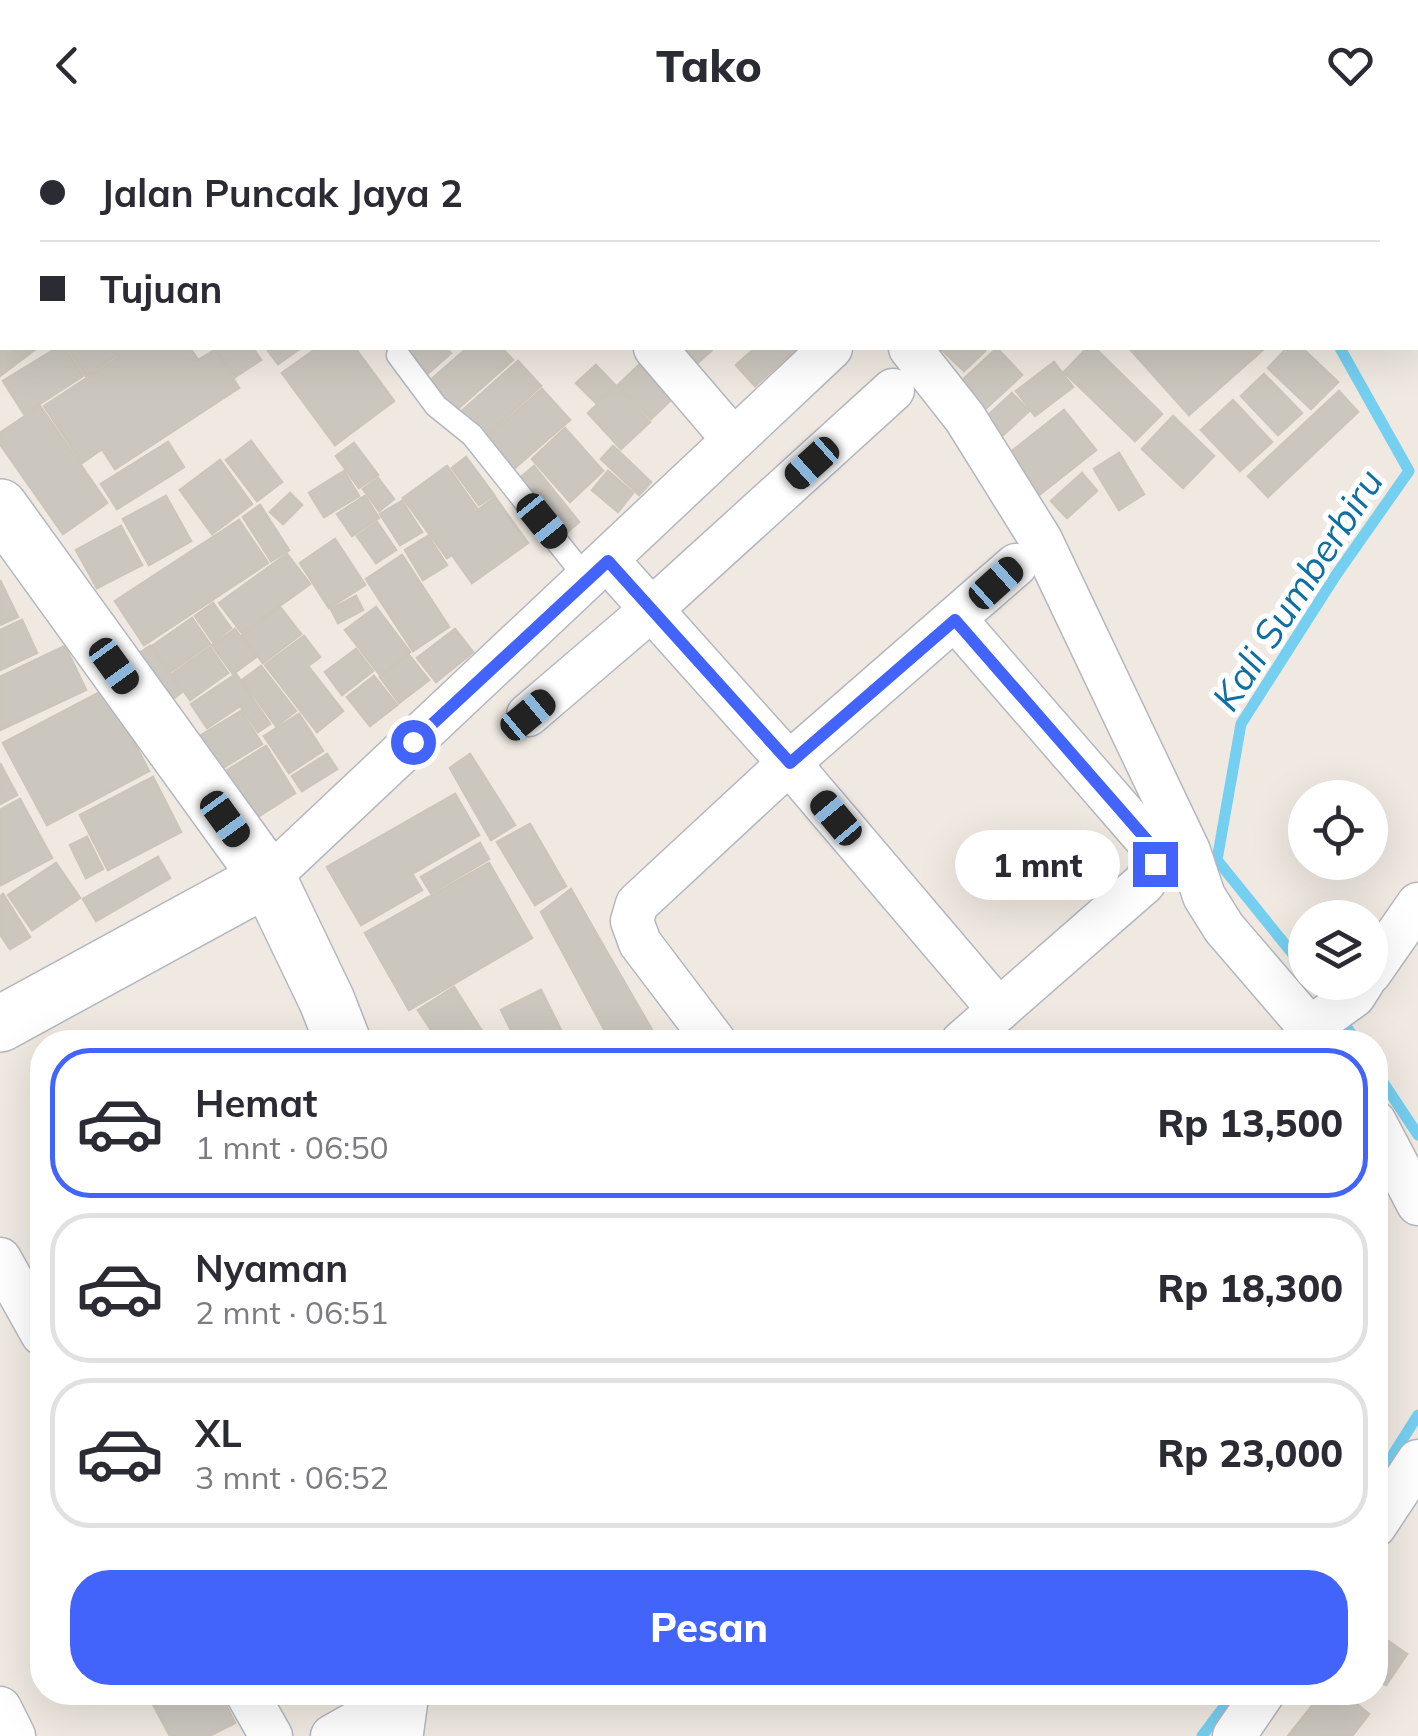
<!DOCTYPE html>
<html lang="id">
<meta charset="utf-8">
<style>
:root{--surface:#fff;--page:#f7f7f7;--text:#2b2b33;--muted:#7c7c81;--line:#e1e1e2;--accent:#4264fb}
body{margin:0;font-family:Mulish,sans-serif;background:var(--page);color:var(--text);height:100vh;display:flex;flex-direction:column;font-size:38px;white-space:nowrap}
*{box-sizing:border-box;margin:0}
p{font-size:32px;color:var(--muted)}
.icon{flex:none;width:55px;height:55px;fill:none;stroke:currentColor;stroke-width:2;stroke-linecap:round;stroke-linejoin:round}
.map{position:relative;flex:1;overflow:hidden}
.sheet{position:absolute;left:30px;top:900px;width:1358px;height:675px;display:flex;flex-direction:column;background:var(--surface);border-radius:40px;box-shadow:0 10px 40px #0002}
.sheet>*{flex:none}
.top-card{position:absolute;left:0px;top:0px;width:1420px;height:220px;box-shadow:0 10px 40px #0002;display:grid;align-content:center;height:220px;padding:0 40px;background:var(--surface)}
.fabs{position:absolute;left:1288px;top:650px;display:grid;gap:20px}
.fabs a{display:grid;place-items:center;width:100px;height:100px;border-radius:50%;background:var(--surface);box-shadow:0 10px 40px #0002;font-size:50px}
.end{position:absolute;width:45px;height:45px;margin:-22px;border:12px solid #4264fb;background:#fff;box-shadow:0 0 0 5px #fff}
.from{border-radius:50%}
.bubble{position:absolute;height:70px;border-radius:35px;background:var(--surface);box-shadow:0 10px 40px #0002;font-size:32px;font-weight:800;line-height:70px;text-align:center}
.car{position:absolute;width:30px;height:60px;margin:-30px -15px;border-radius:12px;box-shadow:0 0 8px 2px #0007;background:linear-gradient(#222 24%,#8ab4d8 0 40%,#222 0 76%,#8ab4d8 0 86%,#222 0)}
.top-card b{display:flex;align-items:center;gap:35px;height:95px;font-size:38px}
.top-card b+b{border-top:2px solid var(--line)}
.top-card i{width:25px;height:25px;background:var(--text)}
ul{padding:18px 0 0;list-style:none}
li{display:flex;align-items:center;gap:30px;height:150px;margin:0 20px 15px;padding:0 20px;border:5px solid var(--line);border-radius:40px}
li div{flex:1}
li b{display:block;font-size:38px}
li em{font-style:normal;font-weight:800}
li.on{border-color:var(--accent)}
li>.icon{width:90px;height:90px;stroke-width:1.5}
.button{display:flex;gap:20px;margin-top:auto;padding:20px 40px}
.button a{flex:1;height:115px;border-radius:40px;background:var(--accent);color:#fff;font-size:40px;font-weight:800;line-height:115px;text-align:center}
header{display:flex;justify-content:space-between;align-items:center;height:130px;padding:0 40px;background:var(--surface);font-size:45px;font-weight:800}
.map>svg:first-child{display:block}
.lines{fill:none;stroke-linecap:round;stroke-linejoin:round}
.stream{stroke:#75cff0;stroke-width:11}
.building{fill:#cbc7bf;stroke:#cbc5ba;stroke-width:2.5}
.lane-casing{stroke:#b4b7c1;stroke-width:25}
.street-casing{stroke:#b4b7c1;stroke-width:45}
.secondary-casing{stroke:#b4b7c1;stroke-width:58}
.lane{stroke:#fff;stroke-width:22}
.street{stroke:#fff;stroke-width:42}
.secondary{stroke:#fff;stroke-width:55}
.route{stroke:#4264fb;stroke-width:12}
.labels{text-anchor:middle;stroke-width:10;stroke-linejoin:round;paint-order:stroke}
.water-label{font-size:38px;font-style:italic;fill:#0d6fa3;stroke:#fff}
</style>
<header><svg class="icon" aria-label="back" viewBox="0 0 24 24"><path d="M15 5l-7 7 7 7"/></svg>Tako<svg class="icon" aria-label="heart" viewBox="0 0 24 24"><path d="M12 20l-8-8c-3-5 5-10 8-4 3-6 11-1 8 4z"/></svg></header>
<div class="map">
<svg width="1418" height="1606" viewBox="0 0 1418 1606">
<rect width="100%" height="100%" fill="#efe9e1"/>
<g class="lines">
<g class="stream">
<polyline points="1369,0 1370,2"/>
<polyline points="1305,839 1217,730 1241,594 1336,445 1409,341 1340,218"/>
<polyline points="1315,852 1357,912"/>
<polyline points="1375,940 1418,1005"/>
<polyline points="1375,1353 1418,1285"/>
<polyline points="1202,1606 1235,1562"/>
</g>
</g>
<g class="building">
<polygon points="2,163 2,218 37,218 0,246"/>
<polygon points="57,218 65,218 83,246 24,284 3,251"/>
<polygon points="68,218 111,218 116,226 86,246"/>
<polygon points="113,218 190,218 198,230 215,220 239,258 115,339 102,319 82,333 44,276 119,227"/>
<polygon points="215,218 253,218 261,230 235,247"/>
<polygon points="266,218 301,218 278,234"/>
<polygon points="317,218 355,218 394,271 335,315 282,243"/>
<polygon points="400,218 445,218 451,223 425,246"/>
<polygon points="467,218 502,218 513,230 452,284 425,255"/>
<polygon points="670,218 714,218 690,240"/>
<polygon points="755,218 797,218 755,256 736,235"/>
<polygon points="940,218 982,218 985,221 964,241"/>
<polygon points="997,218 1022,245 982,282 957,255"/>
<polygon points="1087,218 1095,218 1162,284 1135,311 1064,242"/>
<polygon points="1129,218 1265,218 1189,285"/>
<polygon points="1287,218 1302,218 1338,252 1311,279 1268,238"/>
<polygon points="518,231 541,256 480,311 456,286"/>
<polygon points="1054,232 1073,257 1035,286 1016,261"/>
<polygon points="641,233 674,267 651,289 618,255"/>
<polygon points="596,235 615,255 596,273 576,253"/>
<polygon points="1264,244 1302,283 1278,305 1241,266"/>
<polygon points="617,256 650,292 621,319 588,283"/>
<polygon points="542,259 570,290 509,343 482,312"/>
<polygon points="1339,261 1358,282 1268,367 1248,346"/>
<polygon points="1012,263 1029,281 999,309 982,291"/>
<polygon points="1233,270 1272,312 1240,341 1201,300"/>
<polygon points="40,276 107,373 63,404 0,314 0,303"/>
<polygon points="1064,280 1096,320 1039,365 1007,325"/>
<polygon points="1173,286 1214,326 1183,358 1142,319"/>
<polygon points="565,298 603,341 570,372 532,329"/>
<polygon points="251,311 282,352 257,371 226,330"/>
<polygon points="168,312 184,337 117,379 101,354"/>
<polygon points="354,313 378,345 359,358 336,326"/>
<polygon points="613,316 651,352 639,365 601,329"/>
<polygon points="1119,323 1144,364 1119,380 1094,339"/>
<polygon points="466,327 494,365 479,375 452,338"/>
<polygon points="220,330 252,374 212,404 180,360"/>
<polygon points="447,336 478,380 495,367 528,413 472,453 452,425 447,428 403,368"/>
<polygon points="534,336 579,392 559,409 514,353"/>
<polygon points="344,341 359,366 324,387 309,363"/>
<polygon points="608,341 633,363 618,382 592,360"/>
<polygon points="1082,343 1097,361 1067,388 1051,371"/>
<polygon points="378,348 394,369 379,381 363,359"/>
<polygon points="290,363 302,375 283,394 270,382"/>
<polygon points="166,366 191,411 149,435 123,389"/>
<polygon points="365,366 379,388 352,406 337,384"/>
<polygon points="402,371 422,402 400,415 380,384"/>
<polygon points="260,375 289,420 271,431 243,387"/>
<polygon points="239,390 268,433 144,515 115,471"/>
<polygon points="377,392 396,420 376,433 357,406"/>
<polygon points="121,396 142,435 97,458 76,420"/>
<polygon points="428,406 447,435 423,450 405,420"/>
<polygon points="335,409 365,455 329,478 300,433"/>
<polygon points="287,424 310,454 242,503 219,473"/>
<polygon points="402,425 449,497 413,521 366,449"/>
<polygon points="0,450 18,487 0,495"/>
<polygon points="356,466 363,480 338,493 331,479"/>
<polygon points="213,473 231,498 213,512 195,486"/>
<polygon points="280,477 301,504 263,533 242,506"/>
<polygon points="376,477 410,522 380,545 345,500"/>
<polygon points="192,488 210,514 170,542 152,516"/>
<polygon points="22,490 37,523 0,540 0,500"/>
<polygon points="235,499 256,527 233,544 212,515"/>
<polygon points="455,499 473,522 436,552 417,528"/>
<polygon points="304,506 320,527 308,536 343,581 317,602 265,535"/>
<polygon points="65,516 86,560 0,600 0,547"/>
<polygon points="150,516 182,562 170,571 138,524"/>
<polygon points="210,517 228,543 190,570 172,544"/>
<polygon points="356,519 373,541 342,565 325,542"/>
<polygon points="409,525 429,550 399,573 380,547"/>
<polygon points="261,536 296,581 276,596 242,550"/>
<polygon points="236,544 270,594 258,602 240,576 207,598 191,574"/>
<polygon points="374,546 397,575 370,596 347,567"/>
<polygon points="106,559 149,641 47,695 3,613"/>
<polygon points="241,581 262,614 221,639 200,606"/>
<polygon points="299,584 323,621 289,643 264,606"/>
<polygon points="266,616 295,663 256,688 226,641"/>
<polygon points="327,624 337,639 302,661 292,646"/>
<polygon points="470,624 515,695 491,710 450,638"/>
<polygon points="0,633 17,665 0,674"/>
<polygon points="153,647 181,702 108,740 80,685"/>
<polygon points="455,664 479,705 412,744 422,760 361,795 327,737"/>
<polygon points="20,669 52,728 1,755 0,680"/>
<polygon points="530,694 566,756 535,775 497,712"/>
<polygon points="87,707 103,739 86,748 70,715"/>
<polygon points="480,713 489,729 431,763 421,747"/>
<polygon points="158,727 170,748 96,791 83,769"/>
<polygon points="56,733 80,768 32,800 8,765"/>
<polygon points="489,733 532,808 409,880 365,803"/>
<polygon points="571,759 607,822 659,912 611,912 541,782"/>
<polygon points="3,764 30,807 10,819 0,804 0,767"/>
<polygon points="454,857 489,912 439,912 418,880"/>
<polygon points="541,860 567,912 517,912 501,880"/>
<polygon points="1375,1502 1407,1524 1386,1555 1375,1548"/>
<polygon points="154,1562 219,1562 235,1593 209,1606 170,1606 148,1565"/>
<polygon points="1323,1562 1342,1562 1369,1584 1352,1606 1288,1606"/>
</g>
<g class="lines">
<g class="lane-casing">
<polyline id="lane" points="398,225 436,276 472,305 587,449"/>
</g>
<g class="street-casing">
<g id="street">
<polyline points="471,0 473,2"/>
<polyline points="774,0 776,2"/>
<polyline points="969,2 969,0"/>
<polyline points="655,218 733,309"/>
<polyline points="910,218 965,288 1041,410 1189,721 1204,766 1224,798 1322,912"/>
<polyline points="608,431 789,633 999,880"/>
<polyline points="955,489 1152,716 1155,734 1144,753 962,912"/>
<polyline points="528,585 652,479 893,260"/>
<polyline points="268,748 831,218"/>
<polyline points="1370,843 1418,774"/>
<polyline points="1311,897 1354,866 1363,852"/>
<polyline points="715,912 640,813 632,791 637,774 789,633 1016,435"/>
<polyline points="1375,992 1418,1074"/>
<polyline points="0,1129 42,1204"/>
<polyline points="1375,1396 1418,1331"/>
<polyline points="246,1562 271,1606"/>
<polyline points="0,1578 14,1606"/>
<polyline points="332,1606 401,1567"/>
<polyline points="1234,1606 1264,1562"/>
</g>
</g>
<g class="secondary-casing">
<g id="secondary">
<polyline points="0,377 268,748 327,871 343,912"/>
<polyline points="0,894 268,748"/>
<polyline points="395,1606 401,1562"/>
</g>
</g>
<use href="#lane" class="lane"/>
<use href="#street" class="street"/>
<use href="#secondary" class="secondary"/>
</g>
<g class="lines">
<polyline class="route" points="413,612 608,431 790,633 955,490 1152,716 1155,734"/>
</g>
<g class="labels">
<g class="water-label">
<text transform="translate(1298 460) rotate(-57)" y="13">Kali Sumberbiru</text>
</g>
</g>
</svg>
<div class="fabs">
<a><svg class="icon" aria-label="locate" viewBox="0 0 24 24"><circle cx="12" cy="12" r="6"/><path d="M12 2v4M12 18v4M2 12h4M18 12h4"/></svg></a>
<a><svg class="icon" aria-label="layers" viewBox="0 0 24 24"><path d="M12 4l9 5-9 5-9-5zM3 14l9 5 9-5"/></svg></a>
</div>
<i class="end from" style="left:413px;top:612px"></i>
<i class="end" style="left:1155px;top:734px"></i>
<div class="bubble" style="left:955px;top:700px;width:165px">1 mnt</div>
<i class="car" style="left:812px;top:333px;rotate:228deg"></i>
<i class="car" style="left:542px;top:391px;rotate:141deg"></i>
<i class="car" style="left:996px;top:453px;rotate:48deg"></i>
<i class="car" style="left:114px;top:536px;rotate:144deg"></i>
<i class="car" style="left:528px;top:585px;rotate:50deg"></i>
<i class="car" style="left:836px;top:688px;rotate:320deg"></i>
<i class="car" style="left:225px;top:689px;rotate:144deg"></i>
<div class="top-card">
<b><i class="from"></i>Jalan Puncak Jaya 2</b>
<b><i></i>Tujuan</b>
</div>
<section class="sheet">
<ul>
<li class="on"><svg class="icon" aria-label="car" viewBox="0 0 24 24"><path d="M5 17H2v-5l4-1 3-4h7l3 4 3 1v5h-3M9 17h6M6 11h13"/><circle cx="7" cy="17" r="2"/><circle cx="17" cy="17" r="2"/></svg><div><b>Hemat</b><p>1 mnt · 06:50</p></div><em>Rp 13,500</em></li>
<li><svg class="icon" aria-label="car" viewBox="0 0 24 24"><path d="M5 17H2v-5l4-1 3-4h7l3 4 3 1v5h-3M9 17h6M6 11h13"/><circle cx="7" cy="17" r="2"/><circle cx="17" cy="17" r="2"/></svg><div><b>Nyaman</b><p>2 mnt · 06:51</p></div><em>Rp 18,300</em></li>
<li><svg class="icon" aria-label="car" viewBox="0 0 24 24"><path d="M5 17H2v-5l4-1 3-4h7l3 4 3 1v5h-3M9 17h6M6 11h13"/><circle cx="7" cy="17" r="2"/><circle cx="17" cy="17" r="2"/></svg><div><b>XL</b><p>3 mnt · 06:52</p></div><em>Rp 23,000</em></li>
</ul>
<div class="button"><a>Pesan</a></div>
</section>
</div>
